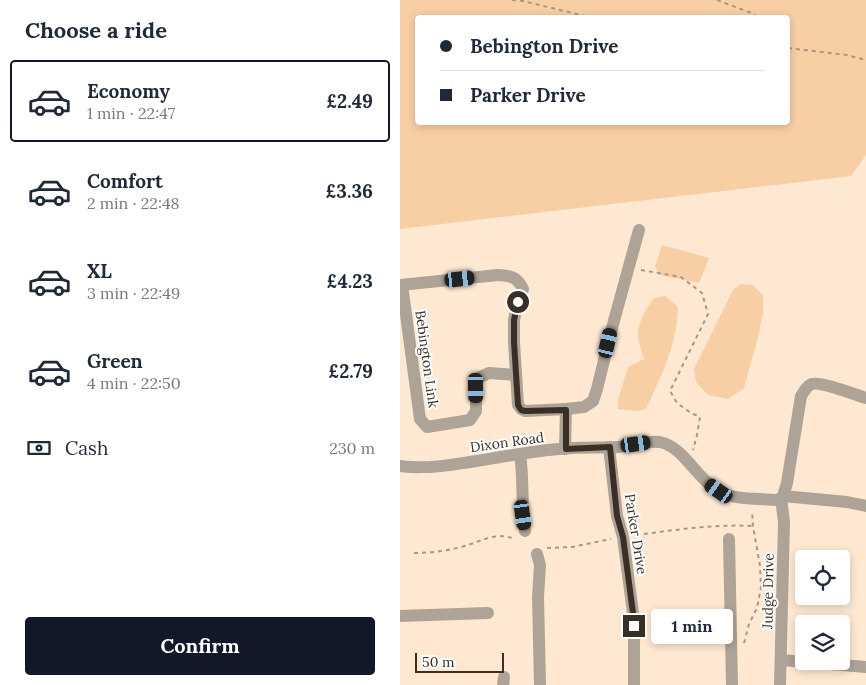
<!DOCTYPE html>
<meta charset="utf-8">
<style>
:root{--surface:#fff;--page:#f6f6f7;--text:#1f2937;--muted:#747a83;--line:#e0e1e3;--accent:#111827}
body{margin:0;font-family:Lora,serif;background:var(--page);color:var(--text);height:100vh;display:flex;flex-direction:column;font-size:19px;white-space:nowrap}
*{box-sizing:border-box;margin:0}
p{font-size:16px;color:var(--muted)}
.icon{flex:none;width:28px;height:28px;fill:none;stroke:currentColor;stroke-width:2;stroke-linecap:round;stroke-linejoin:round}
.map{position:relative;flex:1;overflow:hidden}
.panel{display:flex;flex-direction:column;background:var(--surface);width:400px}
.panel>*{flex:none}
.guide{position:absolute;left:15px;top:15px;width:375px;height:110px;border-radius:5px;box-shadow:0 2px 8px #0003;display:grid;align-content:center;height:110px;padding:0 25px;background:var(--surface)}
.controls{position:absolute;left:395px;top:550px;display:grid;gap:10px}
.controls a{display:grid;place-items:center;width:55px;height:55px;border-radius:5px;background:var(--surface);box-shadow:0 2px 8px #0003;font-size:25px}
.scale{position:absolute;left:15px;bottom:12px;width:89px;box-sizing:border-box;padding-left:5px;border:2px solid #392f24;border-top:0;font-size:14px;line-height:18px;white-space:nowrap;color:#392f24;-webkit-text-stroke:4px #fff;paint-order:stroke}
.end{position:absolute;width:22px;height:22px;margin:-11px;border:6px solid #392f24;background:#fff;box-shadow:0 0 0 2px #fff}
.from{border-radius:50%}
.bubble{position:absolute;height:35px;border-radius:5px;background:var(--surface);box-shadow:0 2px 8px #0003;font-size:16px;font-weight:700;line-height:35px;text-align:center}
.car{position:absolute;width:15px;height:30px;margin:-15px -8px;border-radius:6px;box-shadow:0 0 4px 1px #0007;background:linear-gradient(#222 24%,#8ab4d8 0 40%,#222 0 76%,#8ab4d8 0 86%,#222 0)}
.guide b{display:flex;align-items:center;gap:18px;height:48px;font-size:19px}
.guide b+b{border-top:1px solid var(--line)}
.guide i{width:12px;height:12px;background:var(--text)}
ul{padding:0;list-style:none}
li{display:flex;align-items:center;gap:15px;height:82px;margin:0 10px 8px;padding:0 15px;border:2px solid transparent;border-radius:5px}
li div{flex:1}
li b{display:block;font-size:19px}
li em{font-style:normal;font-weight:700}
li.current{border-color:var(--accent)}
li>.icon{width:45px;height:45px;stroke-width:1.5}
h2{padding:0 25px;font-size:22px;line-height:60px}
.pay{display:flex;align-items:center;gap:12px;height:55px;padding:0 25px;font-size:19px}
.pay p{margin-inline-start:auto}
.cta{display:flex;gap:10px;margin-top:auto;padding:10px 25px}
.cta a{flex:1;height:58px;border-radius:5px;background:var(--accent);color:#fff;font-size:20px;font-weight:700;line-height:58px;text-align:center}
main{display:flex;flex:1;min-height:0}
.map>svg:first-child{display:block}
.green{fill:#f8cea4;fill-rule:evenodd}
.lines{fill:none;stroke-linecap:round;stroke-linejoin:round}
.path{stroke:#a89786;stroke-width:2;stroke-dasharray:4 4;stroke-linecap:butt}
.street{stroke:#aea397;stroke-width:12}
.route{stroke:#392f24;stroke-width:6}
.labels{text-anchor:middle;stroke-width:4;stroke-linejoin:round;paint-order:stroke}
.street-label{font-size:14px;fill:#392f24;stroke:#fff}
</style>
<main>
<section class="panel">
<h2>Choose a ride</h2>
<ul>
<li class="current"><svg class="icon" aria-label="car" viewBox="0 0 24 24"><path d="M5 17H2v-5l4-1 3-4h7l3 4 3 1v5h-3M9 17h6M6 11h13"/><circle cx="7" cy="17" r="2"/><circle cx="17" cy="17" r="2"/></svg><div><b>Economy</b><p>1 min · 22:47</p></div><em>£2.49</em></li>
<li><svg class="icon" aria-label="car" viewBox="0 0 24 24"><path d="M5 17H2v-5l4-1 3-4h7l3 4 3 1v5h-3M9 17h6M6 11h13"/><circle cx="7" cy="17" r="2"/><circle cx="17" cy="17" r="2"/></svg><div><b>Comfort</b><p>2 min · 22:48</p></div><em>£3.36</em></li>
<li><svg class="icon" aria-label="car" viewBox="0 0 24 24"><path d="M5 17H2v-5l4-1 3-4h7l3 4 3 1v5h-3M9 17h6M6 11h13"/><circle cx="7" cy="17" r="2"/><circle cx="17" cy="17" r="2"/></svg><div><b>XL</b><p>3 min · 22:49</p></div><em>£4.23</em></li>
<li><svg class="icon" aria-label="car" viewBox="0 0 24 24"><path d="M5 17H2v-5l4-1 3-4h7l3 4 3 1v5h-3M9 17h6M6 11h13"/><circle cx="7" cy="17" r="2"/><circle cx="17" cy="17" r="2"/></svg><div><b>Green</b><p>4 min · 22:50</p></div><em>£2.79</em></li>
</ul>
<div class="pay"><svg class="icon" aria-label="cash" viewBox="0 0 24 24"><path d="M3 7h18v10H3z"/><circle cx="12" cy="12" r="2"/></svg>Cash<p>230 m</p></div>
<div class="cta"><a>Confirm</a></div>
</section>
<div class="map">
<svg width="466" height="685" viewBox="0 0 466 685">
<rect width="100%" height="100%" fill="#fee8d2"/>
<g class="green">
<path d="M0,0H466V155L451,176L0,229ZM18,18H388V122H18Z"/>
<polygon points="262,245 309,258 299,283 259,275 255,267"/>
<polygon points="341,284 352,285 363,295 363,313 358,337 344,388 328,399 308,395 296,382 294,369 333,290"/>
<path d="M265,296L278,307C277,345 261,376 246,409L237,411L218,409V400L228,367L244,359C242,351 237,340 238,331C239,321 248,306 254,298Z"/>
</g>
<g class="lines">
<g class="path">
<polyline points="112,0 123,1 193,18"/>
<polyline points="317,0 354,14 356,18"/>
<polyline points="388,48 447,55 466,60"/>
<polyline points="241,270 281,277 302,293 308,314 270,391 277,403 291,413 300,417 297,435 293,450"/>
<path d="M236,535C275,530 313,524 353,526"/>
<polyline points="147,548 172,547 211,539"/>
<path d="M14,553C30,553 46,551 61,547C81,542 95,531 115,539"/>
<polyline points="344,643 349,624 357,608 361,587 360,566 353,526 352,511"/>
</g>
<g class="street">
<path d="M0,285L98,275C112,276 117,277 123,289L118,302L114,320V342L118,405L121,409L125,411L166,409L165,449"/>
<polyline points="2,285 20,419 27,427 70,420 76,411 76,379 89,373 116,375"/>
<polyline points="166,409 184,407 193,401 197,389 212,328 239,230"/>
<polyline points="209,447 217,516 223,537 233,613 234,638 234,685"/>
<path d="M120,454C124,479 121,505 125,531"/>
<path d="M0,466C10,468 20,467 30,467C60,465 90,458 120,454C137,451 156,449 173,448C188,447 203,448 218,447C231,446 248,440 260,442C284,447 296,478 317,490C335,501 357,498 376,500H379L383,496L447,502L466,506"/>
<path d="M383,496L387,483L401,396C404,392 407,385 412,384C420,381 456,395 466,398"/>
<polyline points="329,539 332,685"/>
<polyline points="137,554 140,565 138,597 140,685"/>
<polyline points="0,616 88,613"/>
<polyline points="381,660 466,667"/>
<polyline points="103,685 104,677"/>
<polyline points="380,685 384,522 381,498"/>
</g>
</g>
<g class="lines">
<polyline class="route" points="118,302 114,320 114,342 118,405 121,410 125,411 166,410 166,449 210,447 217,516 223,537 233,613 234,626"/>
</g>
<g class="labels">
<g class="street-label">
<text transform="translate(27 359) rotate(82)" y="5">Bebington Link</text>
<text transform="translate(107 442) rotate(-8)" y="5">Dixon Road</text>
<text transform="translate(236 534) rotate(81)" y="5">Parker Drive</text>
<text transform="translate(368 591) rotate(-89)" y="5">Judge Drive</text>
</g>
</g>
</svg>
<div class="controls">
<a><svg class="icon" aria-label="locate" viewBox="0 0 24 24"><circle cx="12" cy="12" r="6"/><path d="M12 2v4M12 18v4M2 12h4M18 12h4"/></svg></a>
<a><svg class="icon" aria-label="layers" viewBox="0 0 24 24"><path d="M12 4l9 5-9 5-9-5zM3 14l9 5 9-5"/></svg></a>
</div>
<div class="scale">50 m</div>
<i class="end from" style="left:118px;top:302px"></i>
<i class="end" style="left:234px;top:626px"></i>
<div class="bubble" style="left:251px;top:609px;width:82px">1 min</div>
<i class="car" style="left:60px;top:279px;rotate:84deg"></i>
<i class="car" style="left:208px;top:343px;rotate:13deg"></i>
<i class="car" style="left:76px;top:388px;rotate:179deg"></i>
<i class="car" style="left:236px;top:444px;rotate:82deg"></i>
<i class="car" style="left:319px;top:491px;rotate:305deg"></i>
<i class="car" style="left:123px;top:515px;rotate:172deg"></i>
<div class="guide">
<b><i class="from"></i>Bebington Drive</b>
<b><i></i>Parker Drive</b>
</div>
</div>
</main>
